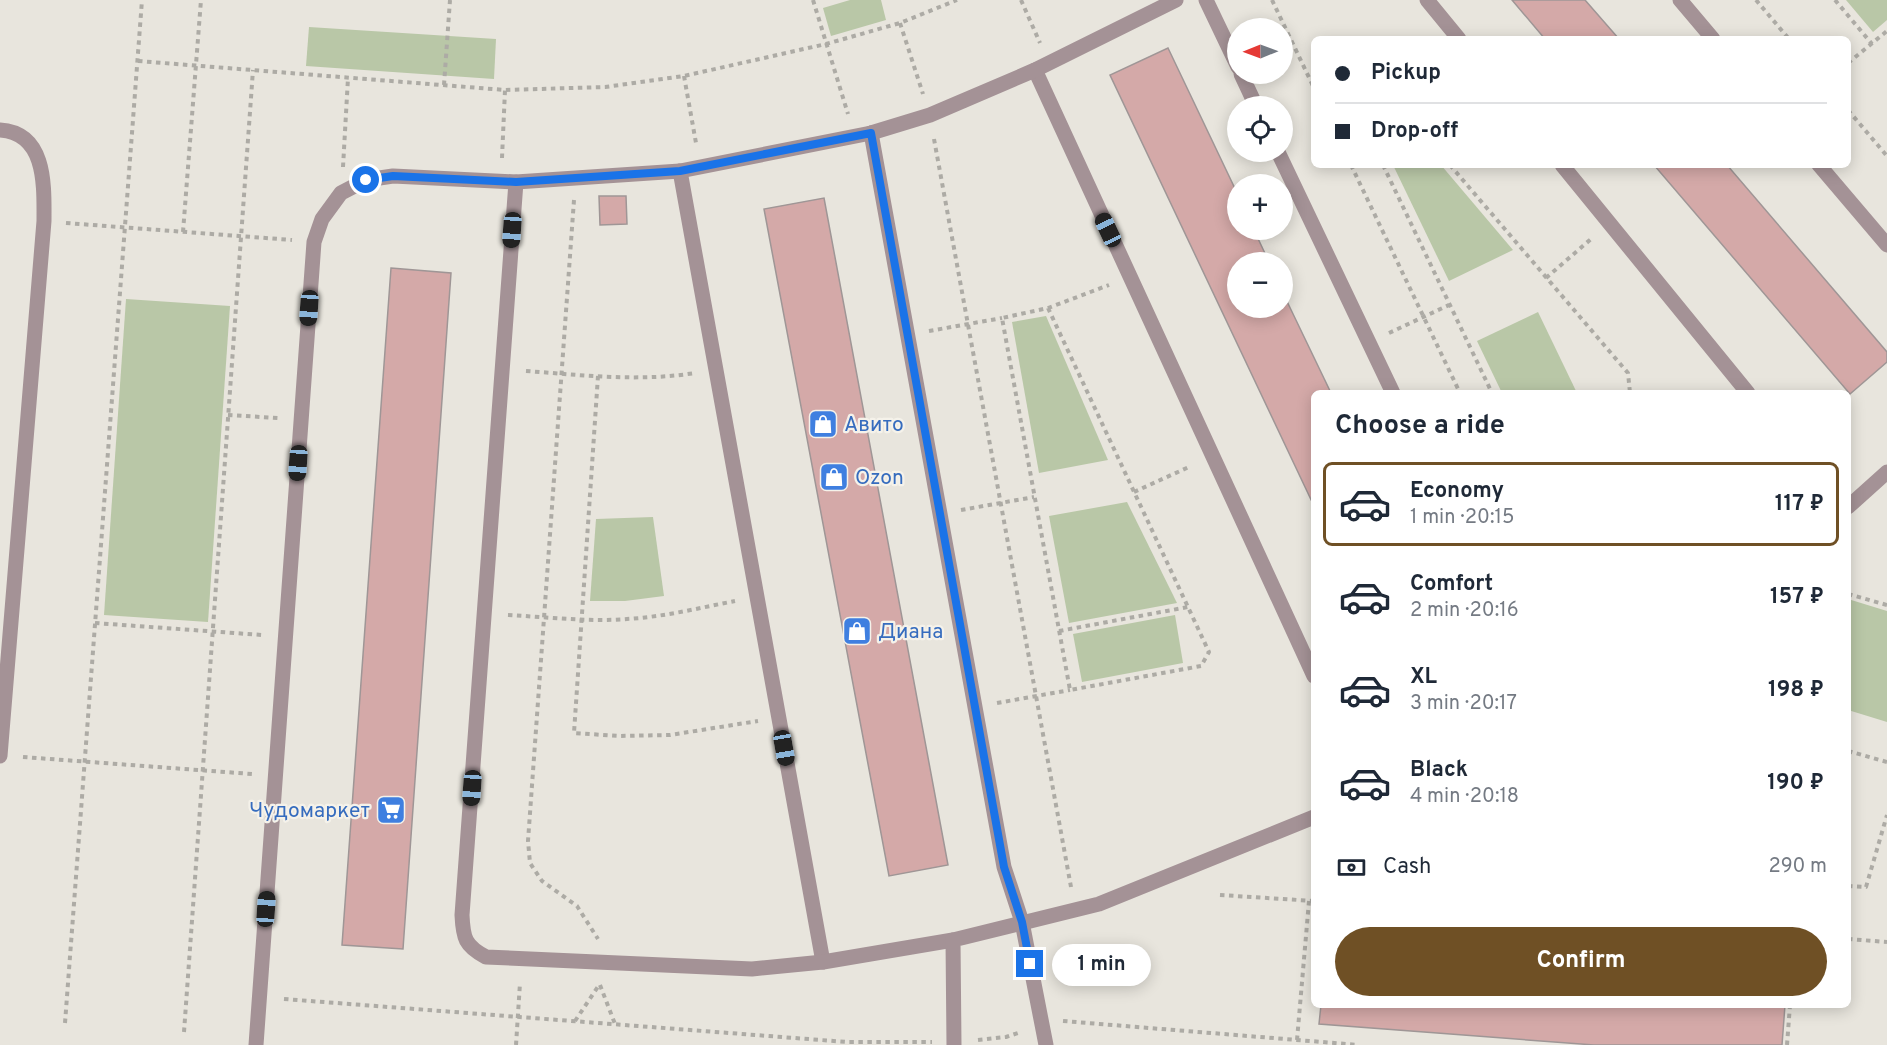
<!DOCTYPE html>
<meta charset="utf-8">
<style>
:root{--surface:#fff;--page:#f6f6f7;--text:#1f2937;--muted:#747a83;--line:#e0e1e3;--accent:#6f5025}
body{margin:0;font-family:Overpass,sans-serif;background:var(--page);color:var(--text);height:100vh;display:flex;flex-direction:column;font-size:22px;white-space:nowrap}
*{box-sizing:border-box;margin:0}
p{font-size:20px;color:var(--muted)}
.icon{flex:none;width:33px;height:33px;fill:none;stroke:currentColor;stroke-width:2;stroke-linecap:round;stroke-linejoin:round}
.map{position:relative;flex:1;overflow:hidden}
.drawer{position:absolute;left:1311px;top:390px;width:540px;height:618px;display:flex;flex-direction:column;background:var(--surface);border-radius:9px;box-shadow:0 3px 15px #0003}
.drawer>*{flex:none}
.top-card{position:absolute;left:1311px;top:36px;width:540px;height:132px;border-radius:9px;box-shadow:0 3px 15px #0003;display:grid;align-content:center;height:132px;padding:0 24px;background:var(--surface)}
.needle{width:39px;rotate:269deg}
.tools{position:absolute;left:1227px;top:18px;display:grid;gap:12px}
.tools a{display:grid;place-items:center;width:66px;height:66px;border-radius:50%;background:var(--surface);box-shadow:0 3px 15px #0003;font-size:30px}
.end{position:absolute;width:27px;height:27px;margin:-14px;border:8px solid #1a73e8;background:#fff;box-shadow:0 0 0 3px #fff}
.from{border-radius:50%}
.bubble{position:absolute;height:42px;border-radius:21px;background:var(--surface);box-shadow:0 3px 15px #0003;font-size:20px;font-weight:700;line-height:42px;text-align:center}
.car{position:absolute;width:18px;height:36px;margin:-18px -9px;border-radius:8px;box-shadow:0 0 4px 2px #0007;background:linear-gradient(#222 24%,#8ab4d8 0 40%,#222 0 76%,#8ab4d8 0 86%,#222 0)}
.top-card b{display:flex;align-items:center;gap:21px;height:57px;font-size:22px}
.top-card b+b{border-top:2px solid var(--line)}
.top-card i{width:15px;height:15px;background:var(--text)}
ul{padding:0;list-style:none}
li{display:flex;align-items:center;gap:18px;height:84px;margin:0 12px 9px;padding:0 12px;border:3px solid transparent;border-radius:9px}
li div{flex:1}
li b{display:block;font-size:22px}
li em{font-style:normal;font-weight:700}
li.active{border-color:var(--accent)}
li>.icon{width:54px;height:54px;stroke-width:1.5}
h2{padding:0 24px;font-size:27px;line-height:72px}
.pay{display:flex;align-items:center;gap:15px;height:66px;padding:0 24px;font-size:22px}
.pay p{margin-inline-start:auto}
.primary-button{display:flex;gap:12px;margin-top:auto;padding:12px 24px}
.primary-button a{flex:1;height:69px;border-radius:36px;background:var(--accent);color:#fff;font-size:24px;font-weight:700;line-height:69px;text-align:center}
.map>svg:first-child{display:block}
.green{fill:#b9c7a7}
.building{fill:#d4a9a8;stroke:#9f9696;stroke-width:1.5}
.lines{fill:none;stroke-linecap:round;stroke-linejoin:round}
.path{stroke:#adaba5;stroke-width:4;stroke-dasharray:4.5 4.5;stroke-linecap:butt}
.service{stroke:#a49296;stroke-width:15}
.route{stroke:#1a73e8;stroke-width:8}
.labels{text-anchor:middle;stroke-width:4.5;stroke-linejoin:round;paint-order:stroke}
.shop-label{font-size:21px;fill:#366cbe;stroke:#f5f2ea;text-anchor:start}
</style>
<div class="map">
<svg width="1887" height="1045" viewBox="0 0 1887 1045">
<rect width="100%" height="100%" fill="#e8e5dd"/>
<g class="green">
<polygon points="850,0 881,0 886,20 831,36 823,8"/>
<polygon points="1846,0 1887,0 1887,20 1873,32"/>
<polygon points="309,27 496,39 494,79 306,66"/>
<polygon points="1393,165 1441,165 1513,250 1449,281"/>
<polygon points="126,299 230,306 208,622 104,615"/>
<polygon points="1538,312 1577,393 1502,393 1477,341"/>
<polygon points="1046,316 1108,460 1039,473 1012,322"/>
<polygon points="1127,502 1177,603 1069,623 1049,516"/>
<polygon points="653,517 664,596 625,601 590,601 596,519"/>
<polygon points="1848,599 1887,611 1887,722 1848,710"/>
<polygon points="1175,615 1183,663 1082,682 1073,634"/>
</g>
<g class="building">
<polygon points="1512,0 1585,0 1619,39 1545,39"/>
<polygon points="1168,48 1238,195 1238,230 1254,230 1269,262 1238,262 1238,308 1282,308 1282,291 1331,393 1314,393 1314,506 1110,75"/>
<polygon points="1654,165 1727,165 1887,352 1887,362 1850,394"/>
<polygon points="599,196 626,196 627,224 600,225"/>
<polygon points="824,198 948,865 889,876 764,209"/>
<polygon points="391,268 451,273 403,949 342,945"/>
<polygon points="1321,1005 1785,1005 1782,1045 1594,1045 1319,1024"/>
</g>
<g class="lines">
<g class="path">
<polyline points="813,0 848,114"/>
<polyline points="1021,0 1040,43"/>
<polyline points="1272,0 1314,88"/>
<polyline points="1756,0 1789,39"/>
<polyline points="1835,0 1872,44"/>
<polyline points="900,23 923,94"/>
<polyline points="138,61 505,90 605,87 684,76 826,44 900,23 957,0"/>
<polyline points="1848,63 1887,31"/>
<polyline points="684,76 696,143"/>
<polyline points="444,85 450,0"/>
<polyline points="1848,110 1887,156"/>
<polyline points="934,139 1071,887"/>
<polyline points="502,158 505,90"/>
<polyline points="1351,165 1460,393"/>
<polyline points="1383,165 1492,393"/>
<polyline points="1450,165 1628,373 1630,393"/>
<polyline points="343,167 348,78"/>
<polyline points="574,200 528,841 530,863 542,881 577,906 598,939"/>
<polyline points="66,223 292,240"/>
<polyline points="183,232 201,0"/>
<polyline points="1546,278 1591,239"/>
<polyline points="1048,308 1209,652 1201,666 1070,690 1002,318 1048,308 1109,285"/>
<polyline points="929,331 1002,318"/>
<polyline points="1389,333 1449,305"/>
<path d="M526,371C582,375 638,382 695,373"/>
<polyline points="598,376 574,733 619,736 670,735 758,721"/>
<polyline points="228,415 278,418"/>
<polyline points="1134,492 1191,466"/>
<polyline points="961,510 1034,497"/>
<polyline points="1848,594 1887,605"/>
<path d="M508,615C547,617 587,622 627,619C663,617 699,608 735,601"/>
<polyline points="95,623 262,635"/>
<polyline points="1059,631 1188,607"/>
<polyline points="997,703 1070,690"/>
<polyline points="1848,751 1887,762"/>
<polyline points="23,757 252,774"/>
<polyline points="1848,886 1866,887 1887,815"/>
<polyline points="1220,895 1314,901"/>
<polyline points="1848,939 1887,942"/>
<polyline points="600,985 615,1024"/>
<polyline points="284,999 847,1042 932,1042"/>
<polyline points="575,1021 599,985"/>
<polyline points="1063,1021 1359,1045"/>
<polyline points="65,1023 142,0"/>
<polyline points="184,1032 253,70"/>
<polyline points="978,1040 1006,1037 1021,1032"/>
<polyline points="1297,1040 1309,901"/>
<polyline points="516,1045 520,983"/>
<polyline points="1787,1045 1790,1005"/>
</g>
<g class="service">
<polyline points="1206,0 1238,67"/>
<polyline points="1427,0 1459,39"/>
<polyline points="1680,0 1713,39"/>
<polyline points="1035,70 1314,676"/>
<polyline points="1241,74 1256,106"/>
<path d="M0,130C47,133 44,187 44,221L0,756"/>
<polyline points="871,133 1004,867 1022,922 1046,1045"/>
<polyline points="1278,152 1393,393"/>
<polyline points="1562,165 1748,393"/>
<polyline points="1819,165 1887,245"/>
<polyline points="680,171 823,962"/>
<path d="M516,182L462,915C463,938 465,946 486,957L752,969L823,962L953,940"/>
<polyline points="1848,507 1887,472"/>
<polyline points="256,1045 314,242 322,219 341,193 366,180 393,176 516,182 680,171 871,133 930,115 1035,70 1176,0"/>
<polyline points="954,1045 953,940 1099,904 1314,817"/>
</g>
</g>
<g class="lines">
<polyline class="route" points="366,180 393,176 516,182 680,171 871,133 1004,867 1022,922 1030,964"/>
</g>
<defs>
<g id="shop-square" transform="scale(1.5)"><rect x="-9" y="-9" width="18" height="18" rx="4" fill="#3f7fe0" stroke="#f5f2ea"/><path d="M-5-2.5h2.3a2.7 3.5 0 0 1 5.4 0H5L5.5 6h-11ZM-1.5-2.5h3a1.5 2.3 0 0 0-3 0Z" fill="#fff"/></g>
<g id="supermarket-square" transform="scale(1.5)"><rect x="-9" y="-9" width="18" height="18" rx="4" fill="#3f7fe0" stroke="#f5f2ea"/><path d="M-6-5.5h2.5l.6 2H6L4.5 2H-2.5L-4.4-4H-6ZM-1.5 3.2a1.3 1.3 0 1 0 .1 0ZM3 3.2a1.3 1.3 0 1 0 .1 0Z" fill="#fff"/></g>
</defs>
<g fill-rule="evenodd">
<use href="#shop-square" x="823" y="424"/>
<use href="#shop-square" x="834" y="477"/>
<use href="#shop-square" x="857" y="631"/>
<use href="#supermarket-square" x="391" y="810"/>
</g>
<g class="labels">
<g class="shop-label">
<text x="844" y="431">Авито</text>
<text x="855" y="484">Ozon</text>
<text x="878" y="638">Диана</text>
<text x="370" y="817" text-anchor="end">Чудомаркет</text>
</g>
</g>
</svg>
<div class="tools">
<a><svg class="needle" viewBox="-14 -14 28 28"><path d="M0-13l5 13h-10z" fill="#e53935"/><path d="M0 13l5-13h-10z" fill="#747a83"/></svg></a>
<a><svg class="icon" aria-label="locate" viewBox="0 0 24 24"><circle cx="12" cy="12" r="6"/><path d="M12 2v4M12 18v4M2 12h4M18 12h4"/></svg></a>
<a>+</a>
<a>−</a>
</div>
<i class="end from" style="left:366px;top:180px"></i>
<i class="end" style="left:1030px;top:964px"></i>
<div class="bubble" style="left:1052px;top:944px;width:99px">1 min</div>
<i class="car" style="left:512px;top:230px;rotate:184deg"></i>
<i class="car" style="left:1108px;top:230px;rotate:335deg"></i>
<i class="car" style="left:309px;top:308px;rotate:184deg"></i>
<i class="car" style="left:298px;top:463px;rotate:184deg"></i>
<i class="car" style="left:784px;top:748px;rotate:170deg"></i>
<i class="car" style="left:472px;top:788px;rotate:184deg"></i>
<i class="car" style="left:266px;top:909px;rotate:4deg"></i>
<div class="top-card">
<b><i class="from"></i>Pickup</b>
<b><i></i>Drop-off</b>
</div>
<section class="drawer">
<h2>Choose a ride</h2>
<ul>
<li class="active"><svg class="icon" aria-label="car" viewBox="0 0 24 24"><path d="M5 17H2v-5l4-1 3-4h7l3 4 3 1v5h-3M9 17h6M6 11h13"/><circle cx="7" cy="17" r="2"/><circle cx="17" cy="17" r="2"/></svg><div><b>Economy</b><p>1 min · 20:15</p></div><em>117 ₽</em></li>
<li><svg class="icon" aria-label="car" viewBox="0 0 24 24"><path d="M5 17H2v-5l4-1 3-4h7l3 4 3 1v5h-3M9 17h6M6 11h13"/><circle cx="7" cy="17" r="2"/><circle cx="17" cy="17" r="2"/></svg><div><b>Comfort</b><p>2 min · 20:16</p></div><em>157 ₽</em></li>
<li><svg class="icon" aria-label="car" viewBox="0 0 24 24"><path d="M5 17H2v-5l4-1 3-4h7l3 4 3 1v5h-3M9 17h6M6 11h13"/><circle cx="7" cy="17" r="2"/><circle cx="17" cy="17" r="2"/></svg><div><b>XL</b><p>3 min · 20:17</p></div><em>198 ₽</em></li>
<li><svg class="icon" aria-label="car" viewBox="0 0 24 24"><path d="M5 17H2v-5l4-1 3-4h7l3 4 3 1v5h-3M9 17h6M6 11h13"/><circle cx="7" cy="17" r="2"/><circle cx="17" cy="17" r="2"/></svg><div><b>Black</b><p>4 min · 20:18</p></div><em>190 ₽</em></li>
</ul>
<div class="pay"><svg class="icon" aria-label="cash" viewBox="0 0 24 24"><path d="M3 7h18v10H3z"/><circle cx="12" cy="12" r="2"/></svg>Cash<p>290 m</p></div>
<div class="primary-button"><a>Confirm</a></div>
</section>
</div>
